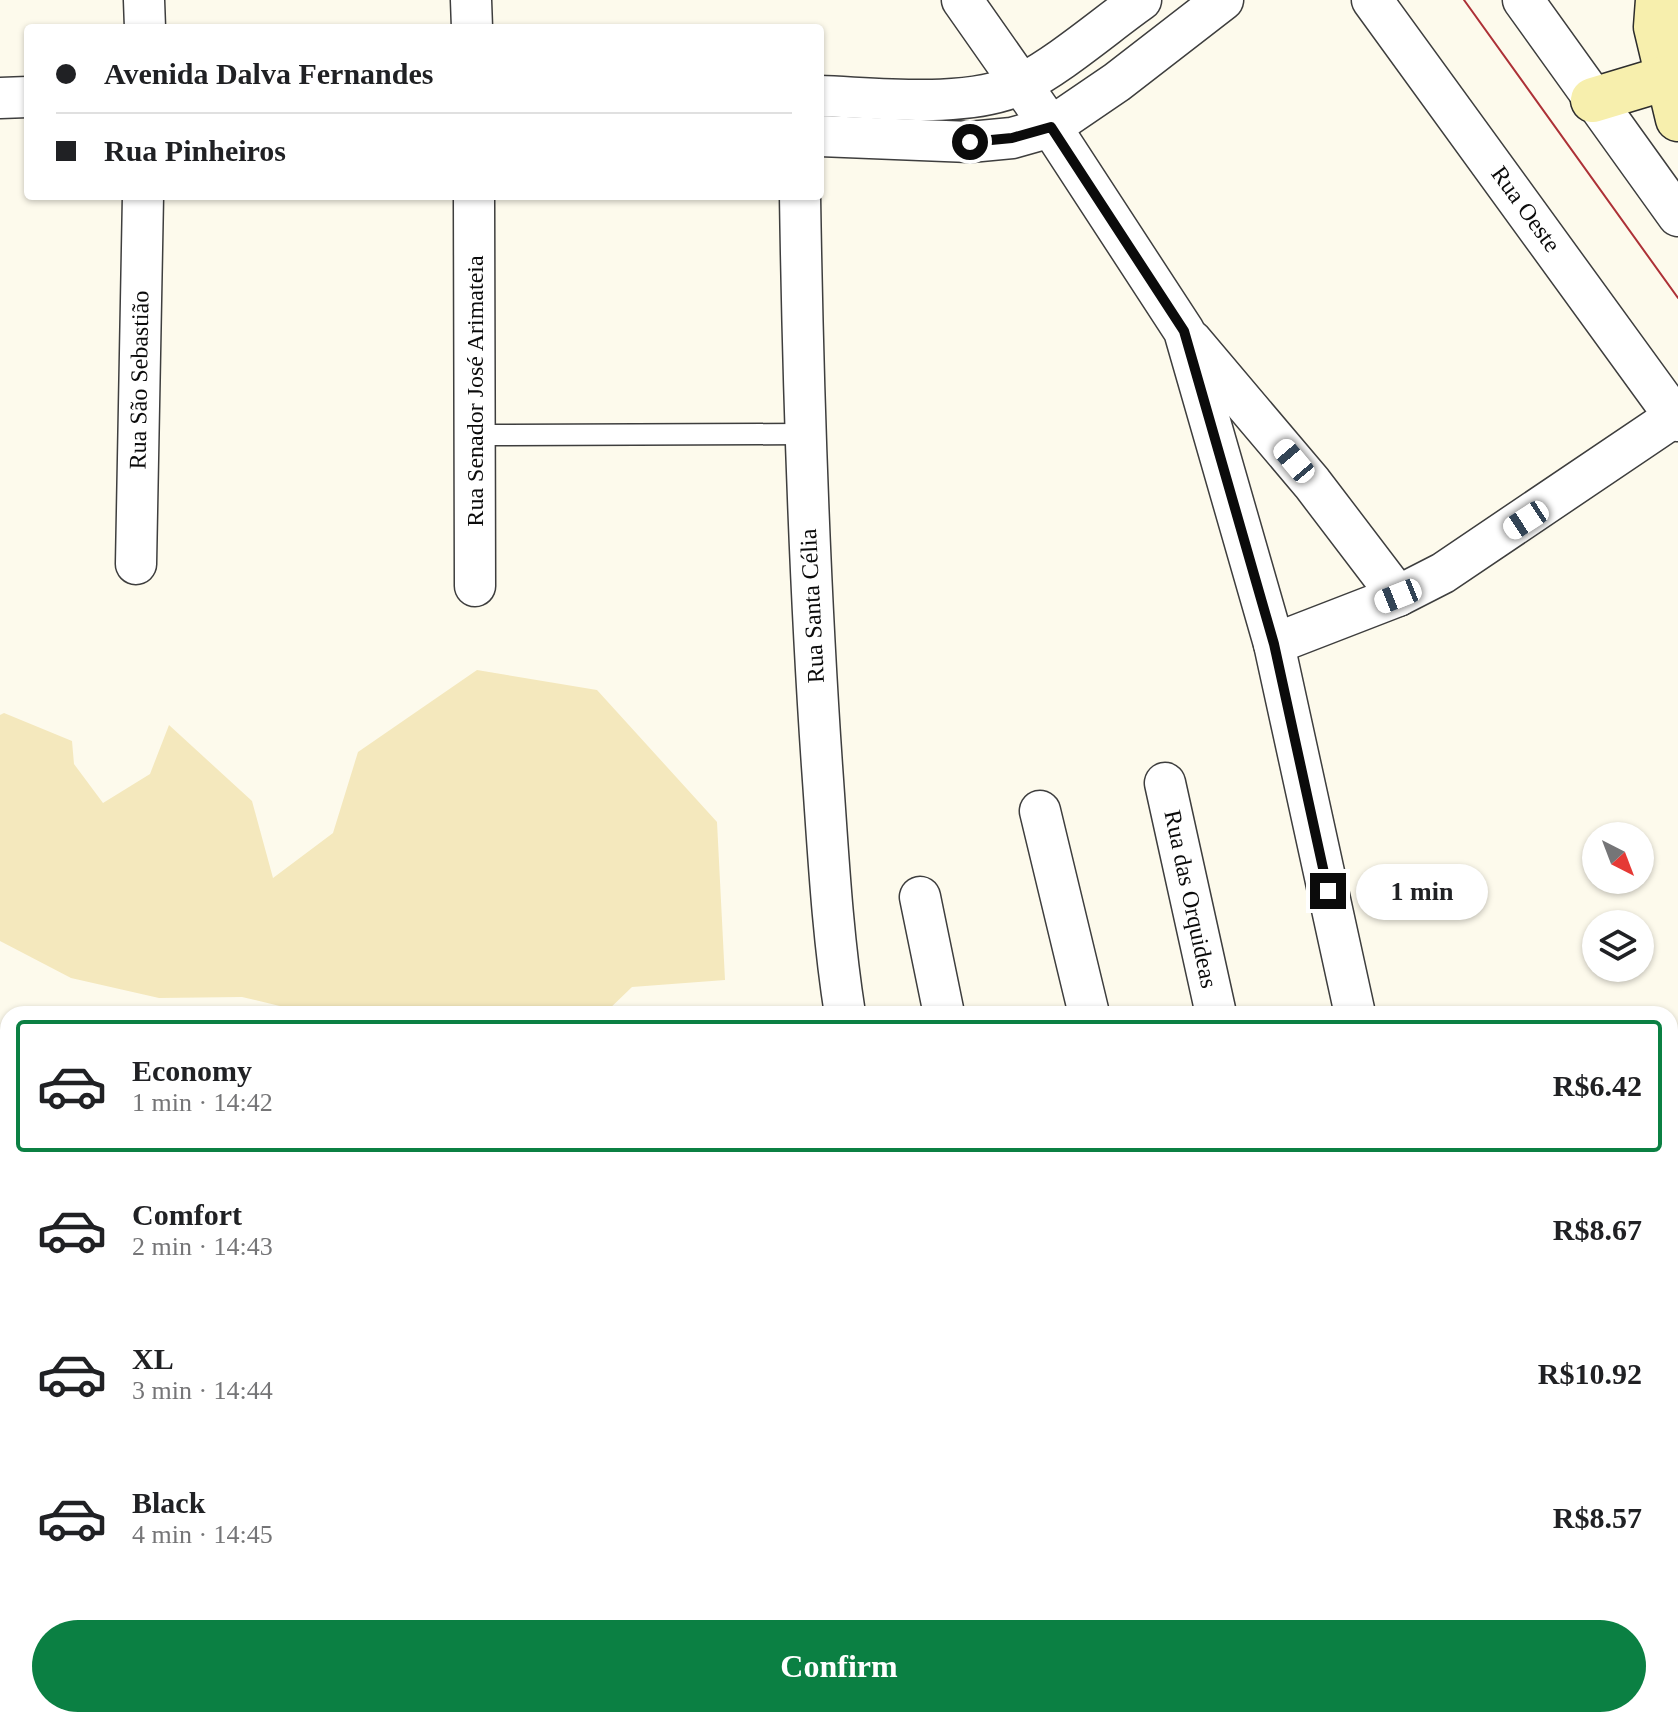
<!DOCTYPE html>
<meta charset="utf-8">
<style>
:root{--surface:#fff;--page:#f2f2f2;--text:#202124;--muted:#757577;--line:#e0e0e0;--accent:#0b8043}
body{margin:0;font-family:"Times New Roman",serif;background:var(--page);color:var(--text);height:100vh;display:flex;flex-direction:column;font-size:30px;white-space:nowrap}
*{box-sizing:border-box;margin:0}
p{font-size:26px;color:var(--muted)}
.icon{flex:none;width:44px;height:44px;fill:none;stroke:currentColor;stroke-width:2;stroke-linecap:round;stroke-linejoin:round}
.map{position:relative;flex:1;overflow:hidden}
.side{position:absolute;left:0px;top:1006px;width:1678px;height:722px;display:flex;flex-direction:column;background:var(--surface);border-radius:24px 24px 0 0;box-shadow:0 2px 6px #0004}
.side>*{flex:none}
.top-card{position:absolute;left:24px;top:24px;width:800px;height:176px;border-radius:8px;box-shadow:0 2px 6px #0004;display:grid;align-content:center;height:176px;padding:0 32px;background:var(--surface)}
.needle{width:52px;rotate:138deg}
.controls{position:absolute;left:1582px;top:822px;display:grid;gap:16px}
.controls a{display:grid;place-items:center;width:72px;height:72px;border-radius:50%;background:var(--surface);box-shadow:0 2px 6px #0004;font-size:40px}
.end{position:absolute;width:36px;height:36px;margin:-18px;border:10px solid #0b0b0b;background:#fff;box-shadow:0 0 0 4px #fff}
.from{border-radius:50%}
.bubble{position:absolute;height:56px;border-radius:28px;background:var(--surface);box-shadow:0 2px 6px #0004;font-size:26px;font-weight:700;line-height:56px;text-align:center}
.car{position:absolute;width:24px;height:48px;margin:-24px -12px;border-radius:10px;box-shadow:0 0 6px 2px #0007;background:linear-gradient(#fff 24%,#345 0 40%,#fff 0 76%,#345 0 86%,#fff 0)}
.top-card b{display:flex;align-items:center;gap:28px;height:76px;font-size:30px}
.top-card b+b{border-top:2px solid var(--line)}
.top-card i{width:20px;height:20px;background:var(--text)}
ul{padding:14px 0 0;list-style:none}
li{display:flex;align-items:center;gap:24px;height:132px;margin:0 16px 12px;padding:0 16px;border:4px solid transparent;border-radius:8px}
li div{flex:1}
li b{display:block;font-size:30px}
li em{font-style:normal;font-weight:700}
li.current{border-color:var(--accent)}
li>.icon{width:72px;height:72px;stroke-width:1.5}
.cta{display:flex;gap:16px;margin-top:auto;padding:16px 32px}
.cta a{flex:1;height:92px;border-radius:48px;background:var(--accent);color:#fff;font-size:32px;font-weight:700;line-height:92px;text-align:center}
.map>svg:first-child{display:block}
.sand{fill:#f4e8bd}
.lines{fill:none;stroke-linecap:round;stroke-linejoin:round}
.lane-casing{stroke:#3e3e3e;stroke-width:23}
.street-casing{stroke:#3e3e3e;stroke-width:43}
.secondary-casing{stroke:#2d2d2d;stroke-width:47}
.lane{stroke:#fff;stroke-width:20}
.street{stroke:#fff;stroke-width:40}
.secondary{stroke:#f7efad;stroke-width:44}
.tram{stroke:#ad3137;stroke-width:2}
.route{stroke:#0b0b0b;stroke-width:10}
.labels{text-anchor:middle;stroke-width:8;stroke-linejoin:round;paint-order:stroke}
.street-label{font-size:24px;fill:#0b0b0b;stroke:#fff}
</style>
<div class="map">
<svg width="1678" height="1727" viewBox="0 0 1678 1727">
<rect width="100%" height="100%" fill="#fdfaec"/>
<polygon class="sand" points="477,670 597,690 717,822 725,980 632,987 604,1014 313,1014 242,997 159,998 71,978 0,941 0,715 4,713 72,741 74,764 103,803 150,774 169,725 252,801 273,878 333,833 358,752"/>
<g class="lines">
<g class="lane-casing">
<g id="lane">
<polyline points="475,435 804,434"/>
<polyline points="1670,1200 1678,1205"/>
<polyline points="1670,1219 1678,1219"/>
<polyline points="1670,1326 1678,1317"/>
<polyline points="1670,1358 1678,1356"/>
<polyline points="1564,1727 1568,1720"/>
</g>
</g>
<g class="street-casing">
<g id="street">
<polyline points="144,0 145,28"/>
<polyline points="471,0 472,28"/>
<polyline points="962,0 1051,127 1184,331 1274,644 1355,1014"/>
<polyline points="1372,0 1678,421"/>
<polyline points="1523,0 1678,216"/>
<path d="M820,96C878,98 967,109 1021,84C1057,67 1107,24 1141,0"/>
<polyline points="0,98 28,97"/>
<polyline points="820,136 970,142 1012,138 1051,127 1117,82 1223,0"/>
<polyline points="474,196 475,586"/>
<path d="M800,196C803,386 809,576 822,766C828,849 832,932 845,1014"/>
<polyline points="1191,340 1312,483 1398,596"/>
<polyline points="136,564 143,196"/>
<polyline points="1274,644 1398,596 1443,573 1674,417"/>
<polyline points="1165,783 1216,1014"/>
<polyline points="1040,811 1089,1014"/>
<polyline points="920,897 944,1014"/>
<polyline points="0,1397 8,1397"/>
<polyline points="184,1720 187,1727"/>
<polyline points="462,1720 465,1727"/>
<polyline points="757,1720 760,1727"/>
<polyline points="969,1720 970,1727"/>
<polyline points="1254,1720 1256,1727"/>
<polyline points="1512,1720 1514,1727"/>
</g>
</g>
<g class="secondary-casing">
<g id="secondary">
<polyline points="1658,0 1656,27 1678,119"/>
<polyline points="1593,100 1666,78"/>
</g>
</g>
<use href="#lane" class="lane"/>
<use href="#street" class="street"/>
<use href="#secondary" class="secondary"/>
<polyline class="tram" points="1464,0 1678,298"/>
</g>
<g class="lines">
<polyline class="route" points="970,142 1012,138 1051,127 1184,331 1274,644 1328,891"/>
</g>
<g class="labels">
<g class="street-label">
<text transform="translate(1526 209) rotate(54)" y="8">Rua Oeste</text>
<text transform="translate(139 380) rotate(-89)" y="8">Rua São Sebastião</text>
<text transform="translate(475 391) rotate(-90)" y="8">Rua Senador José Arimateia</text>
<text transform="translate(812 606) rotate(-93)" y="8">Rua Santa Célia</text>
<text transform="translate(1191 899) rotate(78)" y="8">Rua das Orquideas</text>
</g>
</g>
</svg>
<div class="controls">
<a><svg class="needle" viewBox="-14 -14 28 28"><path d="M0-13l5 13h-10z" fill="#e53935"/><path d="M0 13l5-13h-10z" fill="#757577"/></svg></a>
<a><svg class="icon" aria-label="layers" viewBox="0 0 24 24"><path d="M12 4l9 5-9 5-9-5zM3 14l9 5 9-5"/></svg></a>
</div>
<i class="end from" style="left:970px;top:142px"></i>
<i class="end" style="left:1328px;top:891px"></i>
<div class="bubble" style="left:1356px;top:864px;width:132px">1 min</div>
<i class="car" style="left:1294px;top:461px;rotate:320deg"></i>
<i class="car" style="left:1526px;top:520px;rotate:237deg"></i>
<i class="car" style="left:1398px;top:596px;rotate:248deg"></i>
<div class="top-card">
<b><i class="from"></i>Avenida Dalva Fernandes</b>
<b><i></i>Rua Pinheiros</b>
</div>
<section class="side">
<ul>
<li class="current"><svg class="icon" aria-label="car" viewBox="0 0 24 24"><path d="M5 17H2v-5l4-1 3-4h7l3 4 3 1v5h-3M9 17h6M6 11h13"/><circle cx="7" cy="17" r="2"/><circle cx="17" cy="17" r="2"/></svg><div><b>Economy</b><p>1 min · 14:42</p></div><em>R$6.42</em></li>
<li><svg class="icon" aria-label="car" viewBox="0 0 24 24"><path d="M5 17H2v-5l4-1 3-4h7l3 4 3 1v5h-3M9 17h6M6 11h13"/><circle cx="7" cy="17" r="2"/><circle cx="17" cy="17" r="2"/></svg><div><b>Comfort</b><p>2 min · 14:43</p></div><em>R$8.67</em></li>
<li><svg class="icon" aria-label="car" viewBox="0 0 24 24"><path d="M5 17H2v-5l4-1 3-4h7l3 4 3 1v5h-3M9 17h6M6 11h13"/><circle cx="7" cy="17" r="2"/><circle cx="17" cy="17" r="2"/></svg><div><b>XL</b><p>3 min · 14:44</p></div><em>R$10.92</em></li>
<li><svg class="icon" aria-label="car" viewBox="0 0 24 24"><path d="M5 17H2v-5l4-1 3-4h7l3 4 3 1v5h-3M9 17h6M6 11h13"/><circle cx="7" cy="17" r="2"/><circle cx="17" cy="17" r="2"/></svg><div><b>Black</b><p>4 min · 14:45</p></div><em>R$8.57</em></li>
</ul>
<div class="cta"><a>Confirm</a></div>
</section>
</div>
